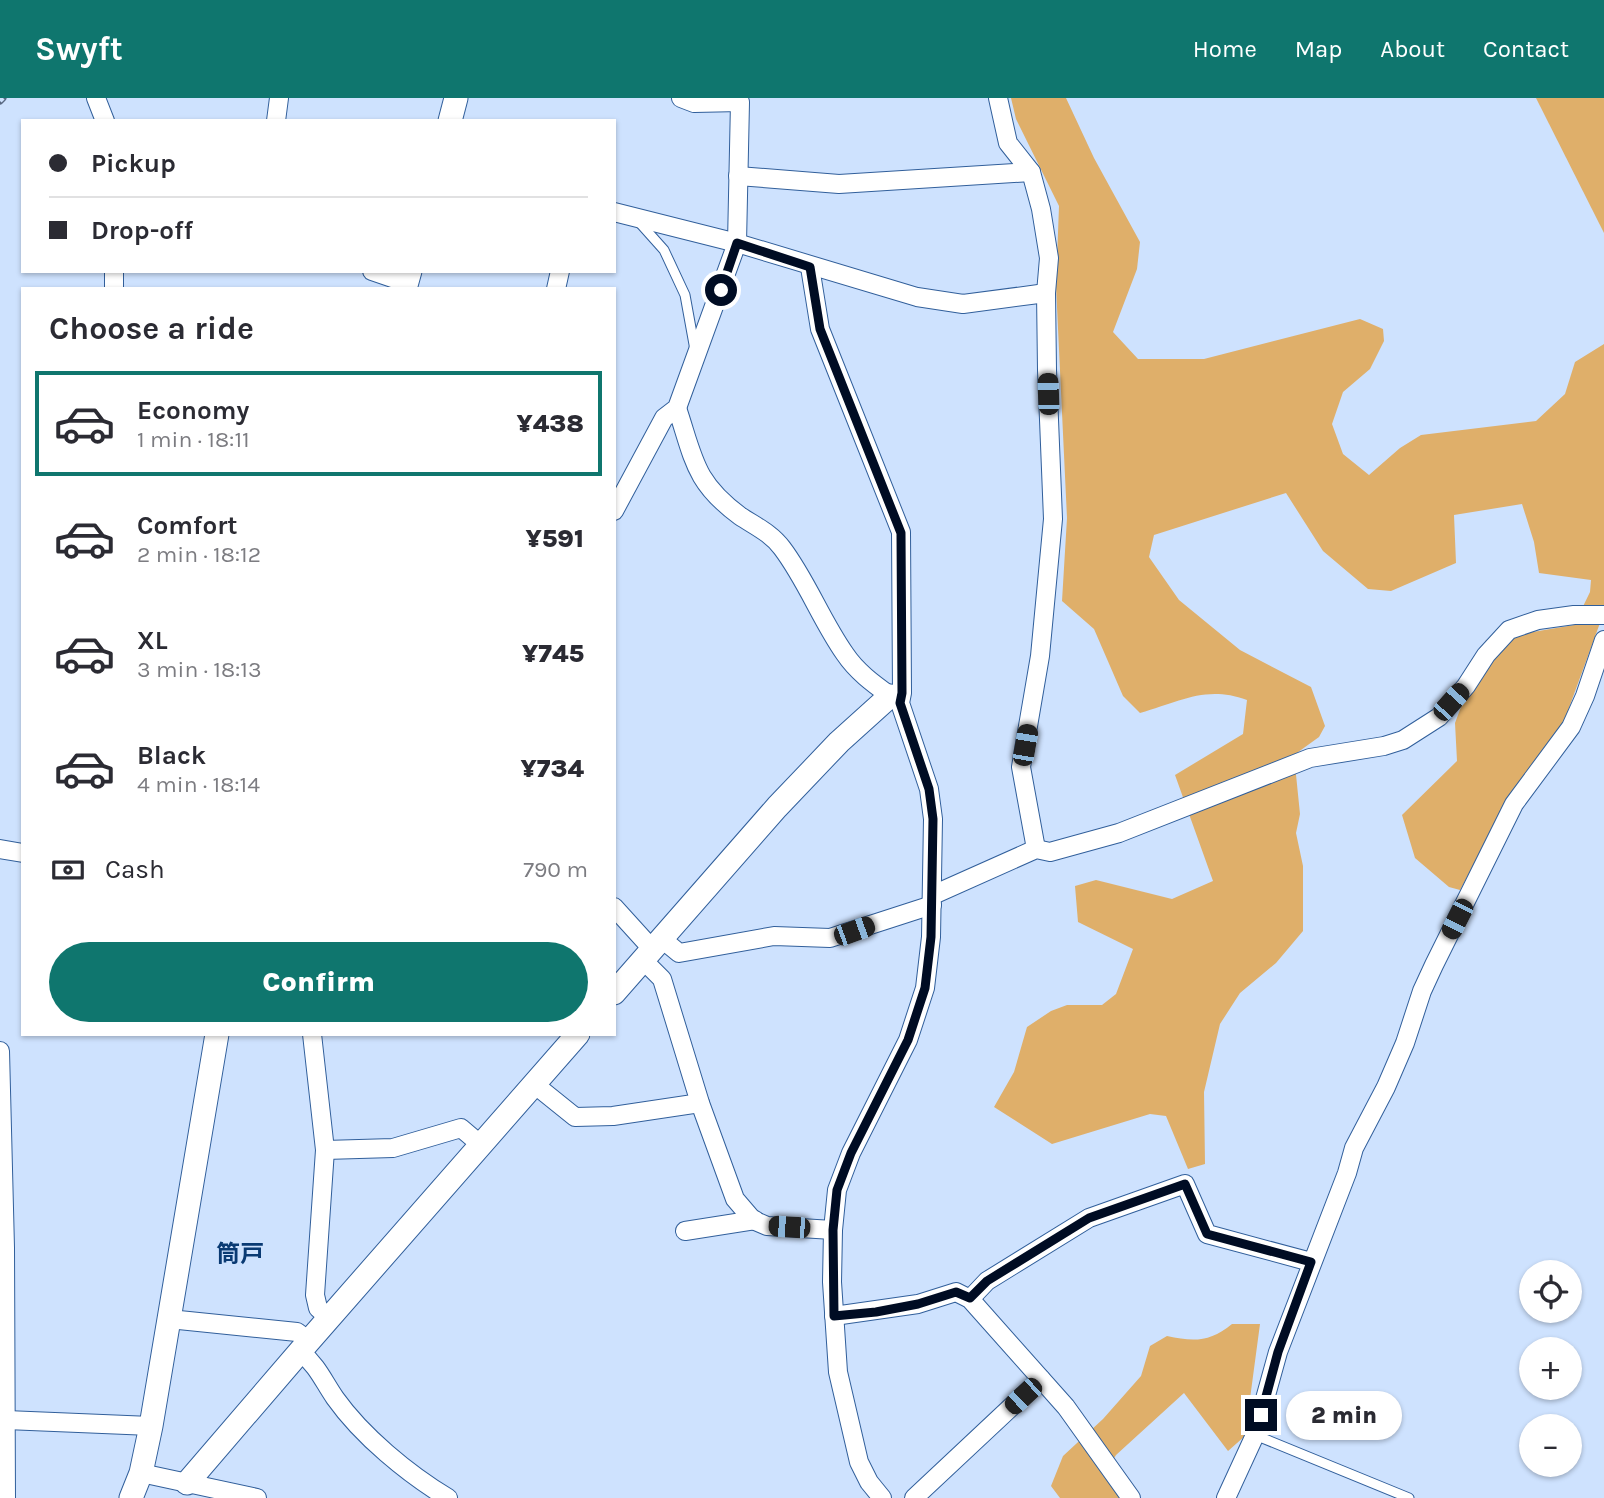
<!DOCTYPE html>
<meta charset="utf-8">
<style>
:root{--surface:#fff;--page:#f2f2f3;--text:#2b2b33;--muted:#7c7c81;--line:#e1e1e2;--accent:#0f766e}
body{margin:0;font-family:Karla,"Noto Sans JP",sans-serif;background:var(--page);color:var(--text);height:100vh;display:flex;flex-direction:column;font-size:26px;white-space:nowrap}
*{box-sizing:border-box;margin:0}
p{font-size:23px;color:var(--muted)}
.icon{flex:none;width:38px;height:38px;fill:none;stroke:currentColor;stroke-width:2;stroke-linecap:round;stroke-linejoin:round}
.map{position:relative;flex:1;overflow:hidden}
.sheet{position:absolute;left:21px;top:189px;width:595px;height:749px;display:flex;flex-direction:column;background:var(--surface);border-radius:0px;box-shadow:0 2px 5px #0004}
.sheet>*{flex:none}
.top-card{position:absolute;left:21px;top:21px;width:595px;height:154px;border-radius:0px;box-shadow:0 2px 5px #0004;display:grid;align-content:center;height:154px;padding:0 28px;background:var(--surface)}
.tools{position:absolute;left:1519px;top:1162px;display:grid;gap:14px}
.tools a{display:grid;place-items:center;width:63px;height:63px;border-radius:50%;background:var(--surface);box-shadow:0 2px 5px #0004;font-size:35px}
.end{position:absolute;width:32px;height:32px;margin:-16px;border:9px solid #000c23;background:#fff;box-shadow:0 0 0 4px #fff}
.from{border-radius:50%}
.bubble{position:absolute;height:49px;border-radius:24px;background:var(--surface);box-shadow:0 2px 5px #0004;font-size:23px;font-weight:800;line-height:49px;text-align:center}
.car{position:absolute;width:21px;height:42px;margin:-21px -10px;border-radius:9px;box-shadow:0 0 5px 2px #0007;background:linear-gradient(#222 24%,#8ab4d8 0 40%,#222 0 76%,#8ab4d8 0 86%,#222 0)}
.top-card b{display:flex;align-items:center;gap:24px;height:66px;font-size:26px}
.top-card b+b{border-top:2px solid var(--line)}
.top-card i{width:18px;height:18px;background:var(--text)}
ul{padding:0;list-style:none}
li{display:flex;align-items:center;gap:21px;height:105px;margin:0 14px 10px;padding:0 14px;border:4px solid transparent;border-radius:0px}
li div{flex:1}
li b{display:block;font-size:26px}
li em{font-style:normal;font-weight:800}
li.selected{border-color:var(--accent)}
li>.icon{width:63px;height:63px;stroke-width:1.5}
h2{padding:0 28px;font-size:32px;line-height:84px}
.pay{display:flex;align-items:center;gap:18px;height:77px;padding:0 28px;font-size:26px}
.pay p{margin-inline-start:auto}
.action{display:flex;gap:14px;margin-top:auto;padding:14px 28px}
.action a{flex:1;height:80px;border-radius:42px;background:var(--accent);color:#fff;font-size:28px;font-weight:800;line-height:80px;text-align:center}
header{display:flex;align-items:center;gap:42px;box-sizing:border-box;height:98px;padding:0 35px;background:var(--accent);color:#fff}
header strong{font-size:33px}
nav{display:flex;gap:38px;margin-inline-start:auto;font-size:24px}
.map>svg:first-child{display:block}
.green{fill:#dfaf6a}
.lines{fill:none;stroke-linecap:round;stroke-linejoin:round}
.service-casing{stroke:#315f9b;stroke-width:11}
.minor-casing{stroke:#315f9b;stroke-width:20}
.tertiary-casing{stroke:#315f9b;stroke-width:25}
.service{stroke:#fff;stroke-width:9}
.minor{stroke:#fff;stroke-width:18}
.tertiary{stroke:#fff;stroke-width:23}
.rail-casing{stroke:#586881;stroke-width:7}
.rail{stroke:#cee2fe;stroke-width:4.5;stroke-dasharray:13;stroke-linecap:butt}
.route{stroke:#000c23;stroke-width:9}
.labels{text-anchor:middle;stroke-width:7;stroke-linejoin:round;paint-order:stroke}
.quarter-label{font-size:24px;font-weight:bold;fill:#093a73;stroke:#cee2fe}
</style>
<header>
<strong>Swyft</strong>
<nav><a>Home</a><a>Map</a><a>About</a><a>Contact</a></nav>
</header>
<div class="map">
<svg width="1604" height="1400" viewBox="0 0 1604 1400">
<rect width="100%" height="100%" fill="#cee2fe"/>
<g class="green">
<path d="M1011,0H1066L1094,60L1140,144L1137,171L1113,234L1138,261H1204L1360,221L1383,231L1384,243L1370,271L1343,294L1332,326L1343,356L1369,377L1400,350L1421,337L1536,323L1565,296L1575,264L1604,246V514L1562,629L1502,714L1460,792L1449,789L1415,760L1402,717L1457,663L1455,625L1486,542L1574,527L1590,494L1591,482L1539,475L1534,444L1522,406L1454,417L1456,465L1391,493L1368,491L1323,453L1286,395L1154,437L1149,459L1179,502L1240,552L1311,589L1325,628L1319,639L1294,657L1300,716L1296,735L1303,768V833L1276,865L1240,895L1220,926L1204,994L1205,1066L1188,1071L1166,1018L1150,1016L1052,1046L994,1009L1014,974L1027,929L1051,913L1067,907H1102L1116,896L1133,851L1078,824L1075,788L1096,782L1172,801L1213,783L1175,677L1243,636L1247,602C1205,587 1180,604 1140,615L1123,598L1094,531L1062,503L1067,420L1056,188L1059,108L1016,21Z"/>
<polygon points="1536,0 1604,0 1604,135"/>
<path d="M1232,1226H1260L1245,1338L1228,1353L1184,1295L1116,1357L1105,1375L1122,1400H1060L1051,1388L1063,1358L1103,1321L1141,1278L1150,1248L1167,1238C1194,1244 1210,1244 1232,1226Z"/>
</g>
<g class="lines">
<g class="service-casing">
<g id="service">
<polyline points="639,124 664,152 685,197 695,252"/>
<polyline points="1255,1337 1409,1400"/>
</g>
</g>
<g class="minor-casing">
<g id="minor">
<polyline points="96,0 105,23"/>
<polyline points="998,0 1008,45 1031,74 1041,111 1049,160 1046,195 1047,272 1053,421 1040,558 1021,669 1036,751"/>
<polyline points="276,23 279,0"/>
<polyline points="738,78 839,86 1031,74"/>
<polyline points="614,114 737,145 917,199 963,206 1046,195"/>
<polyline points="810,169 820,231 901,434 902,595 900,605 929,691 933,721 931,839 925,890 908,942 851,1055 837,1092 833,1132 832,1184 838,1274 859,1364 869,1384 882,1400"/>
<polyline points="372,173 407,185"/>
<polyline points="114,191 114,173"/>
<polyline points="556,191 560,173"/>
<path d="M677,310C694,361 694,384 740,418C755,428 771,435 782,450C807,483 821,522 845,556C859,577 880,590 900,605"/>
<polyline points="614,413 664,320 677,310 737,145 740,4 694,5 681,0"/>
<polyline points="0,751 23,755"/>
<polyline points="933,797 1036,751 1050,754 1119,735 1310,660 1384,648 1403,642 1439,619 1466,588 1486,557 1509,532 1538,522 1574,517 1604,517"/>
<polyline points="614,809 653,852"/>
<polyline points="662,841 679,855 774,838 830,840 932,807"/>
<polyline points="643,862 662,881 700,1005 735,1101 753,1122 767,1128 833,1132"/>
<polyline points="312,936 325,1052 315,1197 318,1210 329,1220"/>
<polyline points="0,953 5,1150 6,1400"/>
<polyline points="534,986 575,1019 613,1018 700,1005"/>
<polyline points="325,1052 393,1050 461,1030 481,1047"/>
<polyline points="685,1133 755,1122"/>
<polyline points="970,1201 987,1183 1089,1120 1185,1086 1207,1136 1311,1164"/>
<polyline points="834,1218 918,1206 956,1194 970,1201 1066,1309 1131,1400"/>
<polyline points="169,1221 297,1234 309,1243"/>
<path d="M300,1253C319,1270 322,1281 335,1300C362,1338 408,1376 448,1400"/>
<polyline points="6,1322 151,1328"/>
<polyline points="141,1375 257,1400"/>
<polyline points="914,1400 1041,1281"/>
<polyline points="1226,1400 1255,1337 1278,1254 1347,1075 1354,1050 1386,989 1405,945 1422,893 1434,867 1514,706 1571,629 1585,598 1604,542"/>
</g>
</g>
<g class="tertiary-casing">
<g id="tertiary">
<polyline points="450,23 456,0"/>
<polyline points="405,191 410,173"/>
<polyline points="614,895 777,709 839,644 890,598"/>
<polyline points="187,1385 309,1243 578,936"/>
<polyline points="131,1400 141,1375 151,1328 217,936"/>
</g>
</g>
<use href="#service" class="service"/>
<use href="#minor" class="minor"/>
<use href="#tertiary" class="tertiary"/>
<g class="rail-casing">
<polyline id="rail" points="0,3 3,0"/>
</g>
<use href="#rail" class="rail"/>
</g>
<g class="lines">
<polyline class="route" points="721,192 737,145 810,169 820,231 901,435 902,595 900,605 929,691 933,721 931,839 925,890 908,942 851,1055 837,1092 833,1132 834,1218 876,1214 918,1206 956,1194 970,1200 987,1183 1089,1120 1185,1086 1207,1136 1311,1164 1278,1254 1261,1317"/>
</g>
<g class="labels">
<g class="quarter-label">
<text x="240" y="1164">筒戸</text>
</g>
</g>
</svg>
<div class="tools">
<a><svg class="icon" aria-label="locate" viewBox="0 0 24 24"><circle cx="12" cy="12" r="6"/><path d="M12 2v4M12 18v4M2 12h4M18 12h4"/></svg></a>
<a>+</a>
<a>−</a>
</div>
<i class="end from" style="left:721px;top:192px"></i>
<i class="end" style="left:1261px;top:1317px"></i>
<div class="bubble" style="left:1286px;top:1293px;width:116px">2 min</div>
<i class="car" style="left:1048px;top:296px;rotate:358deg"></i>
<i class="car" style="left:1451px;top:604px;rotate:42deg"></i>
<i class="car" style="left:1025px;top:647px;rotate:10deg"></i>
<i class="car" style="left:1457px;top:821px;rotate:207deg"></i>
<i class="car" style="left:854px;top:833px;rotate:70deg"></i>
<i class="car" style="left:789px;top:1129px;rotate:274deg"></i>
<i class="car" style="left:1023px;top:1298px;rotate:227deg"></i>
<div class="top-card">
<b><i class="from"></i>Pickup</b>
<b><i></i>Drop-off</b>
</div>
<section class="sheet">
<h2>Choose a ride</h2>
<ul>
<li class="selected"><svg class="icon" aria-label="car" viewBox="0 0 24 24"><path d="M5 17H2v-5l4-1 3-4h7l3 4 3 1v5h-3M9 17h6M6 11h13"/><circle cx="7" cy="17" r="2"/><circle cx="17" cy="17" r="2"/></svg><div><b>Economy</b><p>1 min · 18:11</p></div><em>¥438</em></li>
<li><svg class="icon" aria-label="car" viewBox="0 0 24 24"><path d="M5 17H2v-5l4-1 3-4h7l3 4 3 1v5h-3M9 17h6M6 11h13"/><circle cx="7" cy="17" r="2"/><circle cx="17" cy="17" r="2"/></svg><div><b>Comfort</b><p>2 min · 18:12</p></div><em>¥591</em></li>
<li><svg class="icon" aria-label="car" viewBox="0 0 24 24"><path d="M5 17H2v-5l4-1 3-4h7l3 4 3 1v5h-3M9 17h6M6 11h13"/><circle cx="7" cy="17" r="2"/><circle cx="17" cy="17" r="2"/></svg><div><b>XL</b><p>3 min · 18:13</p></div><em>¥745</em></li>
<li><svg class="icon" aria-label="car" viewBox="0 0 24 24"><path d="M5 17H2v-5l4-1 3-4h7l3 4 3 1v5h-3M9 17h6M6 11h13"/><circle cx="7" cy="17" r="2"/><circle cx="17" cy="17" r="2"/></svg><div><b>Black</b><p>4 min · 18:14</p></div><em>¥734</em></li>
</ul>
<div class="pay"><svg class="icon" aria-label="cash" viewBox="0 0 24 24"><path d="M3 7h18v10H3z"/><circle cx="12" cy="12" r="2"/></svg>Cash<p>790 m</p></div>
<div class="action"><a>Confirm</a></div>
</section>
</div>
